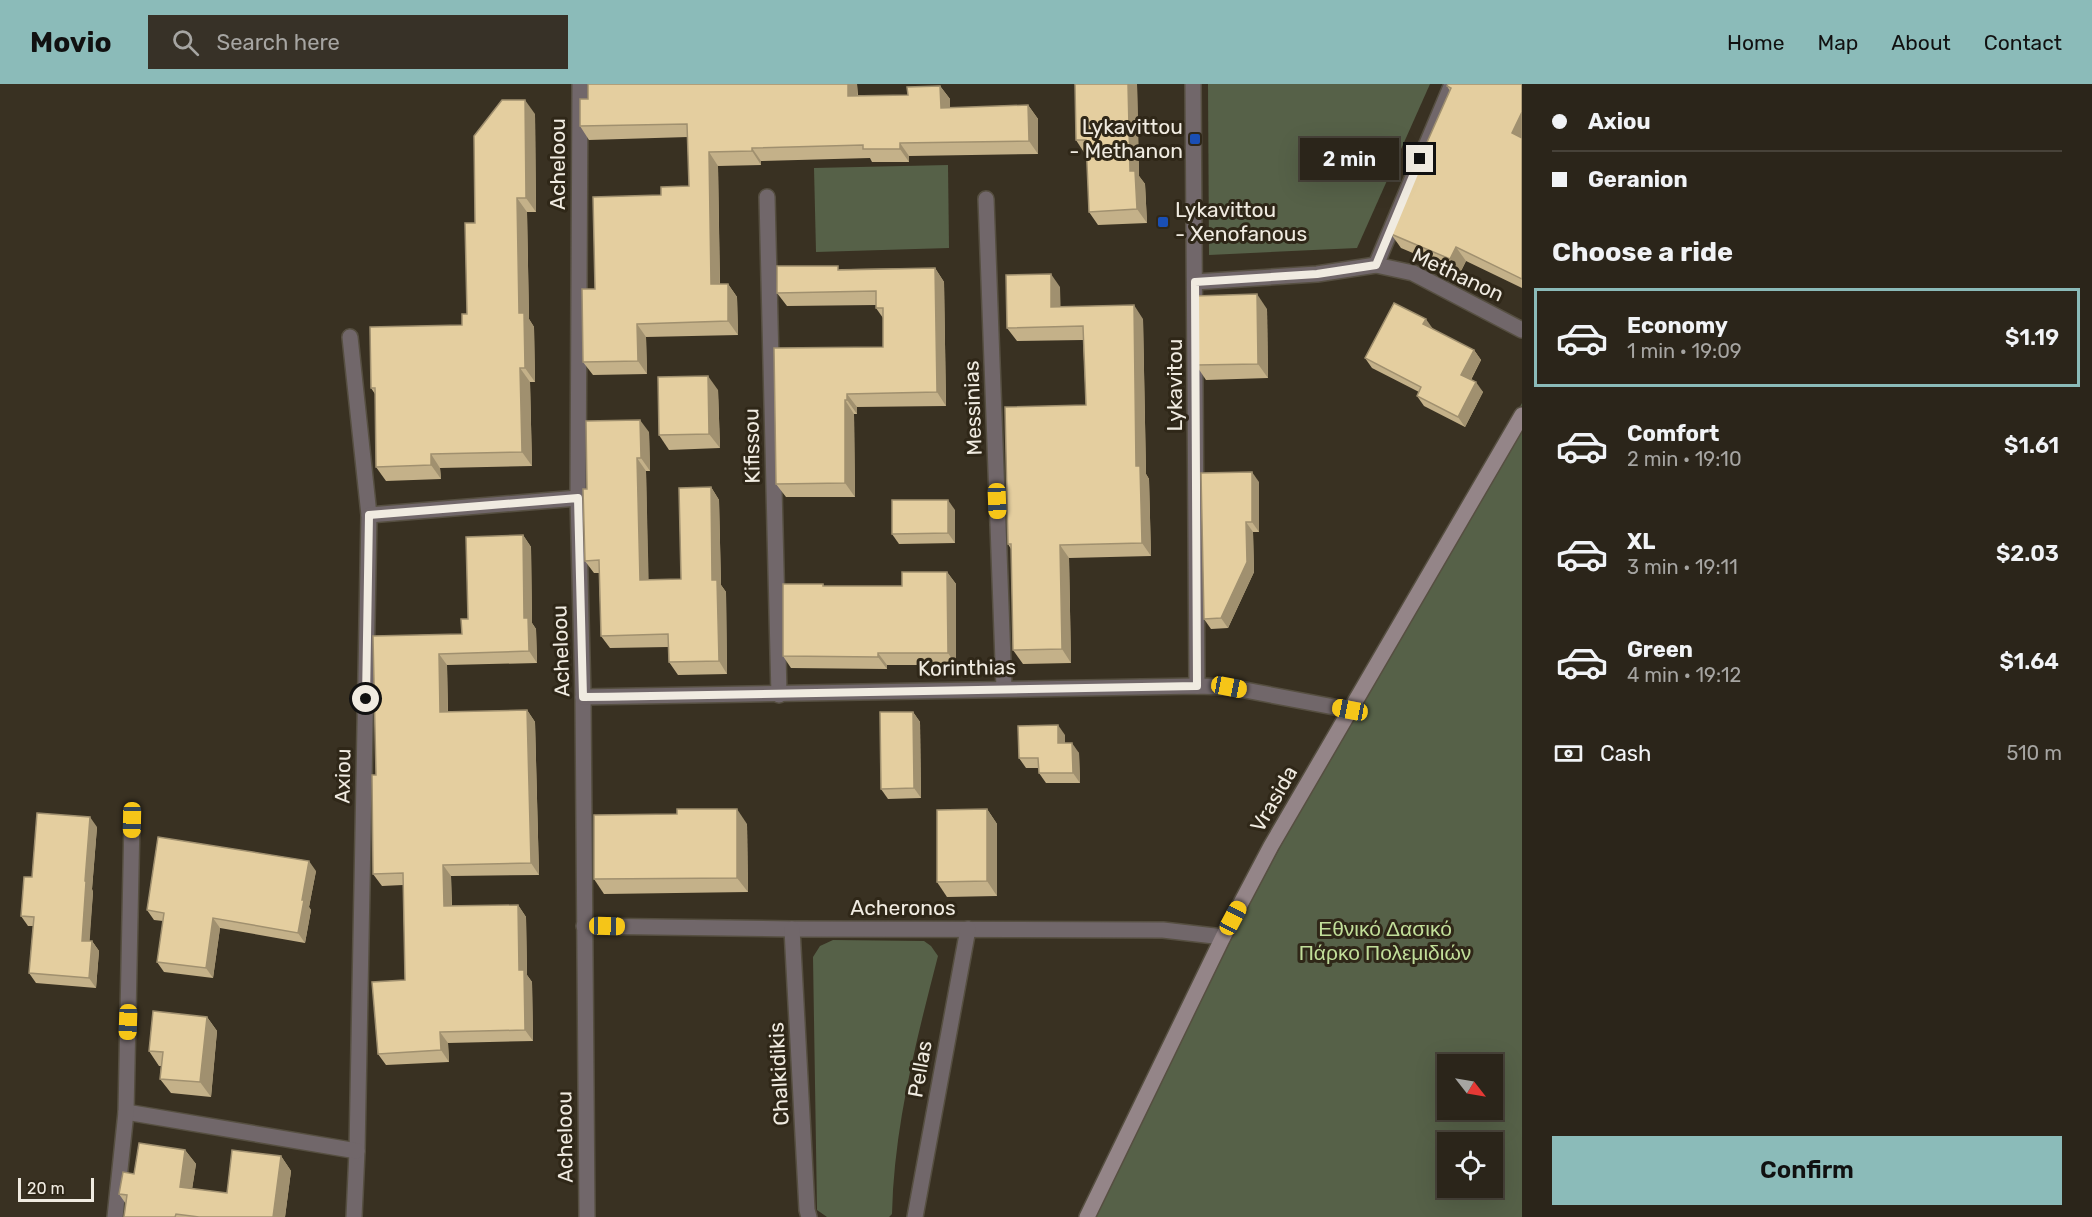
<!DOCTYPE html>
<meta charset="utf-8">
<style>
:root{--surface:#2b251a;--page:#373127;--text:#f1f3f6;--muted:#a6a5a2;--line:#474239;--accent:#8bbbb9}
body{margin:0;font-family:Rubik,sans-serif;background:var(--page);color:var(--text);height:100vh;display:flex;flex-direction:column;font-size:22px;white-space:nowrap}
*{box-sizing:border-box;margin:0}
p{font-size:20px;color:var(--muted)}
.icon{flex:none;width:33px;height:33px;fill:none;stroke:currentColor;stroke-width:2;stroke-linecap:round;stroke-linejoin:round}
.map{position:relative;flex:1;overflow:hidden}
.side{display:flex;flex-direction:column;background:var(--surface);width:570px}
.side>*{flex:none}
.hud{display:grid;align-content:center;height:132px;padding:0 30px;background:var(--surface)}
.needle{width:39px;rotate:121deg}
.buttons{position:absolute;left:1437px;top:970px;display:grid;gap:12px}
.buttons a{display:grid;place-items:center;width:66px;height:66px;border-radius:0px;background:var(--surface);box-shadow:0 6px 24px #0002,0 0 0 2px var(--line);font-size:30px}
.scale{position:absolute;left:18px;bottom:15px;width:76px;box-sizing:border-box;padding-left:6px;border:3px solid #f0ebe1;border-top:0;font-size:16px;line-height:21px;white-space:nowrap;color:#f0ebe1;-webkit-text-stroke:4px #2f2718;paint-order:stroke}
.end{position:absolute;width:27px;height:27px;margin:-14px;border:8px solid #f0ebe1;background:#111;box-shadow:0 0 0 3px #111}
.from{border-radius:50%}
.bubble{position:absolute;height:42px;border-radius:0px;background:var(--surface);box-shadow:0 6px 24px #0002,0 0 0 2px var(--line);font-size:20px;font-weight:600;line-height:42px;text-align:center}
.car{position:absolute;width:18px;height:36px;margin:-18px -9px;border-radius:8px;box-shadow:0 0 4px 2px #0007;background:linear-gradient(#f5c518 24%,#345 0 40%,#f5c518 0 76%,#345 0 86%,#f5c518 0)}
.hud b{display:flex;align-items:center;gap:21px;height:57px;font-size:22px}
.hud b+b{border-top:2px solid var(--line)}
.hud i{width:15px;height:15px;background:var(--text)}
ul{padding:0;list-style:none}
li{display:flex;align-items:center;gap:18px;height:99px;margin:0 12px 9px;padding:0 18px;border:3px solid transparent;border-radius:0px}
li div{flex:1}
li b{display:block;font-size:22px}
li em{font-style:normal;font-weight:600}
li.current{border-color:var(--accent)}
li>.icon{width:54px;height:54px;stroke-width:1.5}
h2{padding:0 30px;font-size:27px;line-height:72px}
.pay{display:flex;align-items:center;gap:15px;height:66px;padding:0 30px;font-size:22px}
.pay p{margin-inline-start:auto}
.cta{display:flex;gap:12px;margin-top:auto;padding:12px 30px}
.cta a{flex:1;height:69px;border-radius:0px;background:var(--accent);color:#111;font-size:24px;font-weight:600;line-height:69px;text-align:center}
header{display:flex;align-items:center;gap:36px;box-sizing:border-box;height:84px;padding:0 30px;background:var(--accent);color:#111}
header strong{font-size:28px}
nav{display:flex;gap:33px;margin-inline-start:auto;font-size:21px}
.search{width:420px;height:54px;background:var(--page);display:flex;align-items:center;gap:15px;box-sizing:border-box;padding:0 21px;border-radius:0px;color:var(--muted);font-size:22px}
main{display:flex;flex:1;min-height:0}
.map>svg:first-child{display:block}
.green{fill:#566148;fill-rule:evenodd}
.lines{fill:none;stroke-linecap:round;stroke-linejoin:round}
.street-casing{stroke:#564f41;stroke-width:18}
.secondary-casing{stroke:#564f41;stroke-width:18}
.street{stroke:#71676a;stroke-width:15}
.secondary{stroke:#948588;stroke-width:15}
.wall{fill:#c4b189}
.shaded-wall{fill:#a0906f}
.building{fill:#e4ce9f;stroke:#a0906f;stroke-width:1.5}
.route{stroke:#f0ebe1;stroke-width:8}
.transit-dot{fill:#1a4fb4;stroke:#2f2718;stroke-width:2}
.labels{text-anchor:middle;stroke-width:6;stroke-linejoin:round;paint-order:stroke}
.poi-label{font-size:21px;fill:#f0ebe1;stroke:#2f2718;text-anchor:end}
.street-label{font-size:21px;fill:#f0ebe1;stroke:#2f2718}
.park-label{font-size:21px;fill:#c1de99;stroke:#2f2718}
</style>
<header>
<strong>Movio</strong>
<div class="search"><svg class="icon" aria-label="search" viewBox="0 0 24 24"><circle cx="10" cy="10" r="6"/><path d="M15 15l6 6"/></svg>Search here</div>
<nav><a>Home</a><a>Map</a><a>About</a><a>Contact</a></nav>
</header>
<main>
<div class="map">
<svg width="1522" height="1133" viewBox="0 0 1522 1133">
<rect width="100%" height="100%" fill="#393122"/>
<g class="green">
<polygon points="1208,0 1430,0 1357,164 1209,171"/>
<polygon points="948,81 949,164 816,168 814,84"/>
<path d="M1522,319V1133H1091L1237,844L1435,474ZM1448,981H1492V1026H1448ZM1448,1059H1492V1104H1448Z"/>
<path d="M833,856L924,857L931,862L938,872C916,957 894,1043 892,1130L889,1133H827L817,1126L813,873L820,862Z"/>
</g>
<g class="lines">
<g class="street-casing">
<g id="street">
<polyline points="580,0 578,414 583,613 587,1133"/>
<polyline points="1193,0 1197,602"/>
<polyline points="767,113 779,611"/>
<polyline points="986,115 1004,604"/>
<polyline points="1376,181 1452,0"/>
<polyline points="1195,198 1317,190 1376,181 1413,189 1522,246"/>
<polyline points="350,253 369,431 357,1067 354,1133"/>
<polyline points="369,431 578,414"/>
<path d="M583,613C788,610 993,604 1197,602L1229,603L1350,626"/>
<polyline points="584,842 792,845 1163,846 1223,853"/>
<polyline points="792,845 807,1126 809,1133"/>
<polyline points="126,1028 357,1067"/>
<polyline points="115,1133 126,1028 132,736"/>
<polyline points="915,1133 968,845"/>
</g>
</g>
<g class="secondary-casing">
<polyline id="secondary" points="1087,1133 1223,853 1271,762 1522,331"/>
</g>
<use href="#street" class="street"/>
<use href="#secondary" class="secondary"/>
</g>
<g class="wall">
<polygon points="857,0 858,11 908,11 940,2 950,15 950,24 1028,21 1038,35 1038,70 909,72 909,78 872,78 870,74 761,77 761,81 718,82 720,200 728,200 737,213 738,251 646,253 647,290 593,291 583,278 595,205 661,111 689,102 688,53 589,56 580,42"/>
<polygon points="1075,0 1137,0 1139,92 1145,100 1147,139 1098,141 1089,128 1087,70 1085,70 1076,56"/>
<polygon points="1522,0 1522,204 1466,177 1460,189 1401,164 1391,150 1420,84 1417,81 1450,7 1447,2"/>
<polygon points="535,30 536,128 527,128 529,235 534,243 535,298 530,298 532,382 440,384 441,395 386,397 376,383 375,310 371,304 462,241 467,230 475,139"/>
<polygon points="935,184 944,198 946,322 857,323 857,330 854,330 855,413 786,413 776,400 883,263 883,234 876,224 876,221 787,222 777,209 841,185"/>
<polygon points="1060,203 1060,223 1143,235 1146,390 1149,395 1151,472 1069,474 1071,579 1023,580 1013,566 1011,465 1008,460 1086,321 1083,256 1017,257 1007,244"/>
<polygon points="1267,225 1268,294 1206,296 1196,281"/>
<polygon points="1432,245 1474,266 1481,276 1471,296 1483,308 1465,343 1424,322 1417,312 1419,308 1372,284 1365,274"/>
<polygon points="718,306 720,364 669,366 659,351"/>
<polygon points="649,348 650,387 646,387 648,496 681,495 711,403 719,416 721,501 726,508 727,590 678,591 669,578 668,563 610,564 601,552 599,489 594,489 585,477 587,405"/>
<polygon points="1259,398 1259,448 1253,448 1254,488 1228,544 1211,545 1204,535"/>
<polygon points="955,426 955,459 899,460 892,450"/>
<polygon points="523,451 531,463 532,539 536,545 537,579 447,581 448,628 527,626 535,638 539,791 451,792 452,822 518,821 526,833 527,891 532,898 533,957 448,959 449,978 386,981 378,970 405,896 403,801 382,802 373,790 376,691 373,552 462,550 468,535"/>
<polygon points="947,488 956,500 956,581 887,581 887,585 791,584 783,572 823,500 824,502 902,502"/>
<polygon points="913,628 920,638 921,714 888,715 881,705"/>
<polygon points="1065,651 1065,659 1079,669 1080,699 1046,699 1039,689 1039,684 1026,684 1019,674"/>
<polygon points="987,725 997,740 997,812 947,813 937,798"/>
<polygon points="747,740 748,808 604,810 594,795"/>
<polygon points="97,743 92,805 93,808 89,857 92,857 99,867 96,904 36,899 29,889 33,842 28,842 21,832 32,793"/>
<polygon points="316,787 309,823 311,826 305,859 220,844 213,894 164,888 157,878 163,837 154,836 147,826"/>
<polygon points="207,933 217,947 211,1013 171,1009 160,995 161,982 159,982 149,967"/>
<polygon points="185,1066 196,1080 192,1105 227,1109 281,1072 291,1087 285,1133 124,1133 126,1120 119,1110 134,1090"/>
</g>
<g class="shaded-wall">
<polygon points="848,0 857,0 858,25 848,12"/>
<polygon points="1128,0 1137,0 1139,92 1145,100 1147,139 1137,125 1130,87"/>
<polygon points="940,2 950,15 950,37 941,24"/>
<polygon points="525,16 535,30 536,128 526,114"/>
<polygon points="1028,21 1038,35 1038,70 1029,57"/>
<polygon points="1522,28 1522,63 1512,49"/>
<polygon points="900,59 909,72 909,78 900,65"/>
<polygon points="752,64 761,77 761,81 752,67"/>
<polygon points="709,68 718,82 720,214 711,200"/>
<polygon points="517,114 527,128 529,235 534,243 535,298 525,284 519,229"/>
<polygon points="1456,163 1466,177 1460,189 1450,175"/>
<polygon points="935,184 944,198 946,322 937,308"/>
<polygon points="1051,190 1060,203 1061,237 1051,223"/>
<polygon points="728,200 737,213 738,251 728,237"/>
<polygon points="1257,210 1267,225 1268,294 1258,280"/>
<polygon points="1134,221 1143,235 1146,390 1149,395 1151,472 1142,459 1136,382"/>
<polygon points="1426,235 1433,245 1423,240"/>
<polygon points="637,240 646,253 647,290 638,277"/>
<polygon points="1474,266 1481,276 1468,301 1461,291"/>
<polygon points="520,284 530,298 532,382 522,368"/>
<polygon points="708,292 718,306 720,364 709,350"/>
<polygon points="1476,298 1483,308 1465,343 1458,333"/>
<polygon points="847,310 857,323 857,330 847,316"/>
<polygon points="845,316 854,330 855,413 845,399"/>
<polygon points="640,336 649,348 650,387 641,374"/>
<polygon points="431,370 440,384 441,395 431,381"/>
<polygon points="637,374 646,387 649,509 640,496"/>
<polygon points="1252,388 1259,398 1259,448 1252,438"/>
<polygon points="711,403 719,416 721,501 726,508 727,590 719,577 712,496"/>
<polygon points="948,416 955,426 955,459 948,449"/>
<polygon points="1246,438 1253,448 1254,488 1228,544 1221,534"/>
<polygon points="523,451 531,463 532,539 536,545 537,579 529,567 524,534"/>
<polygon points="1060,461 1069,474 1071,579 1062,565"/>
<polygon points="947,488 956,500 956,581 948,569"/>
<polygon points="878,569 887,581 887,585 878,573"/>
<polygon points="439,570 447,581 448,640 440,628"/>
<polygon points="527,626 535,638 539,791 531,779"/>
<polygon points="913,628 920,638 921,714 914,704"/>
<polygon points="1058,641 1065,651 1065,669 1058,659"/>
<polygon points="1072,659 1079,669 1080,699 1073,689"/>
<polygon points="737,725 747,740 748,808 737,794"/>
<polygon points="987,725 997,740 997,812 987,797"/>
<polygon points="90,733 97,743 92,805 93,808 89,867 82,857 85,797"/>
<polygon points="309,777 316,787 309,823 311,826 305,859 298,849 302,816"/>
<polygon points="443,781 451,792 452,834 444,822"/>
<polygon points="518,821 526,833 527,891 532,898 533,957 525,946 519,886"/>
<polygon points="213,834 220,844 213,894 206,884"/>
<polygon points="92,857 99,867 96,904 89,894"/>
<polygon points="207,933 217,947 211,1013 200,998"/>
<polygon points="440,948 448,959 449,978 441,966"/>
<polygon points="185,1066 196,1080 190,1118 180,1103"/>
<polygon points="281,1072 291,1087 285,1133 273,1133"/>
</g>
<g class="building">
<polygon points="588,0 848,0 848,12 908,11 907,3 940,2 941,24 1028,21 1029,57 900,59 900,65 863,65 863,61 752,64 752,67 709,68 711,200 728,200 728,237 637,240 638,277 583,278 582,205 595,205 593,113 661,111 661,103 689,102 687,40 580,42 580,15 588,15"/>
<polygon points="1075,0 1128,0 1130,87 1135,87 1137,125 1089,128 1086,56 1076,56"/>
<polygon points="1448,0 1522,0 1522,28 1512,49 1522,54 1522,195 1456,163 1450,175 1391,150 1420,82 1417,81 1451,4 1447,2"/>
<polygon points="502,16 525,16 526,114 517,114 519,229 524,229 525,284 520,284 522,368 431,370 431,381 376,383 375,304 371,304 370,243 462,241 462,230 467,230 465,139 475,139 474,52"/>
<polygon points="777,182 838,182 838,186 935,184 937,308 847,310 847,316 845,316 845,399 776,400 774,264 883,263 883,224 876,224 876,207 777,209"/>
<polygon points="1051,190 1051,223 1134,221 1136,382 1140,382 1142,459 1060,461 1062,565 1013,566 1011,460 1008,460 1005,323 1086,321 1083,242 1007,244 1006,191"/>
<polygon points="1257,210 1258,280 1196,281 1194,212"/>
<polygon points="1394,219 1426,235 1423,240 1474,266 1461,291 1476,298 1458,333 1417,312 1421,303 1365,274"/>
<polygon points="708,292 709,350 659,351 658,293"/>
<polygon points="640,336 641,374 637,374 640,496 681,495 679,404 711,403 712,496 717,496 719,577 669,578 668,550 601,552 599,476 585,477 583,405 587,405 586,337"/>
<polygon points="1252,388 1252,438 1246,438 1247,478 1221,534 1204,535 1201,389"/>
<polygon points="892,416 948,416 948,449 892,450"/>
<polygon points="523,451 524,534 528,534 529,567 439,570 440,628 527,626 531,779 443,781 444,822 518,821 519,886 524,886 525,946 440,948 441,966 378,970 372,898 405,896 403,789 373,790 372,691 376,691 373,552 462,550 461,535 468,535 466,453"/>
<polygon points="902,488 947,488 948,569 878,569 878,573 783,572 783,500 823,500 823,502 902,502"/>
<polygon points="880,628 913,628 914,704 881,705"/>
<polygon points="1058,641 1058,659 1072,659 1073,689 1039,689 1038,674 1019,674 1018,642"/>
<polygon points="677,725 737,725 737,794 594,795 594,731 677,730"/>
<polygon points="987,725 987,797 937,798 937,726"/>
<polygon points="37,729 90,733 85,797 86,798 82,857 92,857 89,894 29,889 34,833 21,832 24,793 32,793"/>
<polygon points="158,753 309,777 302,816 304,816 298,849 213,834 206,884 157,878 164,829 147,826"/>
<polygon points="153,927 207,933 200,998 160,995 163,968 149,967"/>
<polygon points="139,1059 185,1066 180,1103 227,1109 232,1066 281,1072 273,1133 199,1133 176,1130 175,1133 124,1133 127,1111 119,1110 123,1088 134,1090"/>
</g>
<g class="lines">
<path class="route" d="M366,615L369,431L578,414L583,613C788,611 993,605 1197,602L1195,198L1317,190L1376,181L1420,75"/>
</g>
<g class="transit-dot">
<rect x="1189" y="49" width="12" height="12" rx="3"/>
<rect x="1157" y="132" width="12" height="12" rx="3"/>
</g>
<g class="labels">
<g class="poi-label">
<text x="1183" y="50">Lykavittou<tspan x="1183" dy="24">- Methanon</tspan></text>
<text x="1175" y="133" text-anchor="start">Lykavittou<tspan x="1175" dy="24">- Xenofanous</tspan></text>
</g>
<g class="street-label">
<text transform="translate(558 80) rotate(-90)" y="7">Acheloou</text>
<text transform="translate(1458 191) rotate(25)" y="7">Methanon</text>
<text transform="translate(1175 301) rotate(-90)" y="7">Lykavitou</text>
<text transform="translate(973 324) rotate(-92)" y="7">Messinias</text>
<text transform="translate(752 362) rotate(-91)" y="7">Kifissou</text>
<text transform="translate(561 567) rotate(-92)" y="7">Acheloou</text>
<text transform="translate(967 584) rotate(-1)" y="7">Korinthias</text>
<text transform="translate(343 692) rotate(-89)" y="7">Axiou</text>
<text transform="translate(1274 715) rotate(-60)" y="7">Vrasida</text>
<text x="903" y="831">Acheronos</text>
<text transform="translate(920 985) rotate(-80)" y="7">Pellas</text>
<text transform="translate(779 990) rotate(-93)" y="7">Chalkidikis</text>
<text transform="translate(565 1053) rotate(-91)" y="7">Acheloou</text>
</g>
<g class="park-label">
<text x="1385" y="852">Εθνικό Δασικό<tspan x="1385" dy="24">Πάρκο Πολεμιδιών</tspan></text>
</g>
</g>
</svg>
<div class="buttons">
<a><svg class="needle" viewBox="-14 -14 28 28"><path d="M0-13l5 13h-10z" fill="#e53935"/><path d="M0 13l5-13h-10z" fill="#a6a5a2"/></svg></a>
<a><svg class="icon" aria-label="locate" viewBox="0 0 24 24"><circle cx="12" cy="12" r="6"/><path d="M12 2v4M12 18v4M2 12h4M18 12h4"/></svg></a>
</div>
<div class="scale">20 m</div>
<i class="end from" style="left:366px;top:615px"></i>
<i class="end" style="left:1420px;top:75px"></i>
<div class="bubble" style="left:1300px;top:54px;width:99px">2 min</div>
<i class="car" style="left:997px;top:417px;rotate:178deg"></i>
<i class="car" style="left:1229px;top:603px;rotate:101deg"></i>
<i class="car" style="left:1350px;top:626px;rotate:281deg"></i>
<i class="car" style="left:132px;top:736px;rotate:181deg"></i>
<i class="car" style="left:1233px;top:834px;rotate:28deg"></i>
<i class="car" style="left:607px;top:842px;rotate:91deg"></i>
<i class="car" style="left:128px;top:938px;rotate:182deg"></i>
</div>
<section class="side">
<div class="hud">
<b><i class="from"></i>Axiou</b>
<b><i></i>Geranion</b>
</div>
<h2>Choose a ride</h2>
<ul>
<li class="current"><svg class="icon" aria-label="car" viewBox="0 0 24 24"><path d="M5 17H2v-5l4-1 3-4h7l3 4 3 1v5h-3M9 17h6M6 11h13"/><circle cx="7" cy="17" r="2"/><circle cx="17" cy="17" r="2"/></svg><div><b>Economy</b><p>1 min · 19:09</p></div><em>$1.19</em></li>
<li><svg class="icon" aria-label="car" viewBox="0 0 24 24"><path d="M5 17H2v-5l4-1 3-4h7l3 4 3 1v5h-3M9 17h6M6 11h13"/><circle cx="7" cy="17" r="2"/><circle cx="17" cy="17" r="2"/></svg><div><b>Comfort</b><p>2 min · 19:10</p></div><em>$1.61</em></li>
<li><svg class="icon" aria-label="car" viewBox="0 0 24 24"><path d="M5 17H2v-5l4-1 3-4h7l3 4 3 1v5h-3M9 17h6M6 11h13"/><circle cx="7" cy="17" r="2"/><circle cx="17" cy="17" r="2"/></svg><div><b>XL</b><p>3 min · 19:11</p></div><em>$2.03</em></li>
<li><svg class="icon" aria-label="car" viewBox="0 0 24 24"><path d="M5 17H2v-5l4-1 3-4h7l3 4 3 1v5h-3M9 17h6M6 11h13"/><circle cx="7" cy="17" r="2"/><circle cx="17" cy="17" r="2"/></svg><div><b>Green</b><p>4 min · 19:12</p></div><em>$1.64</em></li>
</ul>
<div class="pay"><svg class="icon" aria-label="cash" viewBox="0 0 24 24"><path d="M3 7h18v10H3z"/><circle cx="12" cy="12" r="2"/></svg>Cash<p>510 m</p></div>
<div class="cta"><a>Confirm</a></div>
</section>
</main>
